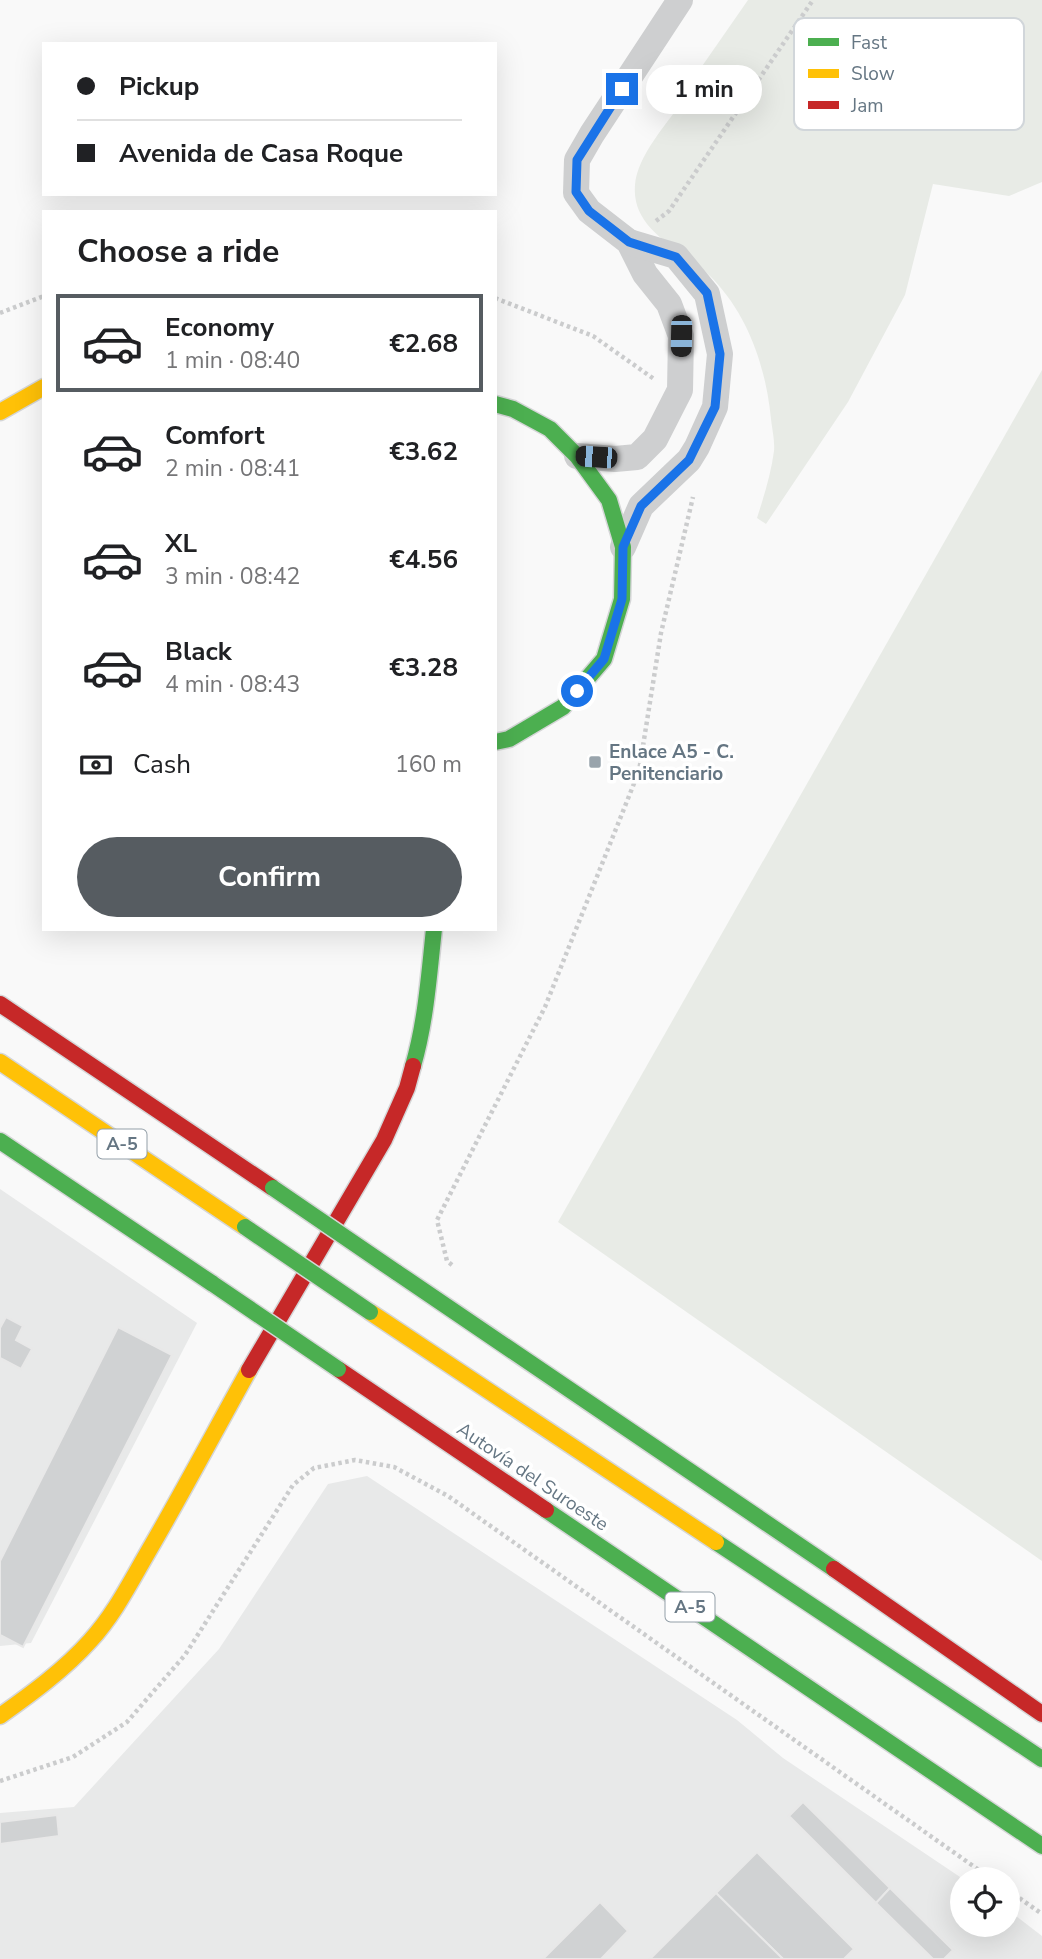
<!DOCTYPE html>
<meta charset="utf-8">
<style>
:root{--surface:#fff;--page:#f2f2f2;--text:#202124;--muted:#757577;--line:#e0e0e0;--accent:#565c61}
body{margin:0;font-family:"Nunito Sans",sans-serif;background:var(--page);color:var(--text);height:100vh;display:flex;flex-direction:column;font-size:26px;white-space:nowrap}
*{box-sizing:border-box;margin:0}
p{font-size:23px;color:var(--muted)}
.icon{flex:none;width:38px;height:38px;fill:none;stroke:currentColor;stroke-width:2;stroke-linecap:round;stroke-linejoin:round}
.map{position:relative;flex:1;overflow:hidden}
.sheet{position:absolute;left:42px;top:210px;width:455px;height:721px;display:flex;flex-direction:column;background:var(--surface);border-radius:0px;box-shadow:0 7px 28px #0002}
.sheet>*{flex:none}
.hud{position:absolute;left:42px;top:42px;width:455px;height:154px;border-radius:0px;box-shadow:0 7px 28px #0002;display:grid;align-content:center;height:154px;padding:0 35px;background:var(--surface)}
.buttons{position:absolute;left:950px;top:1867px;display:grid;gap:14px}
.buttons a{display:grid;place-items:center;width:70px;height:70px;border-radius:50%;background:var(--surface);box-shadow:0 7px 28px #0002;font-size:35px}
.end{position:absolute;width:32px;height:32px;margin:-16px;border:9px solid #1a73e8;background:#fff;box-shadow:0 0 0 4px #fff}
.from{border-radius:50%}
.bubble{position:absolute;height:49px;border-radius:24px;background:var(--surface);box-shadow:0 7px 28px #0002;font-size:23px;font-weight:700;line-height:49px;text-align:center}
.car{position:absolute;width:21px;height:42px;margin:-21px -10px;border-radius:9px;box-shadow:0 0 5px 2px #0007;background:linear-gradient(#222 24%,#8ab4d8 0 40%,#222 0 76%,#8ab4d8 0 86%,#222 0)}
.hud b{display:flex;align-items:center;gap:24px;height:66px;font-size:26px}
.hud b+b{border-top:2px solid var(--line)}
.hud i{width:18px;height:18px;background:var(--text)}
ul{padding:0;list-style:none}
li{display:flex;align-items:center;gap:21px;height:98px;margin:0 14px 10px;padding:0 21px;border:4px solid transparent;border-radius:0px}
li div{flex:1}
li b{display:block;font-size:26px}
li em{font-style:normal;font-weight:700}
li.current{border-color:var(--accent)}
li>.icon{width:63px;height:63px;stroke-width:1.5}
h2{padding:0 35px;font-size:32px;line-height:84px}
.pay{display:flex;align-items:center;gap:18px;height:77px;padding:0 35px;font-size:26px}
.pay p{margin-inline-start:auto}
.primary-button{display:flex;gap:14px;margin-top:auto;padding:14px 35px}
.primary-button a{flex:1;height:80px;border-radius:42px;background:var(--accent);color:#fff;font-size:28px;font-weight:700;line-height:80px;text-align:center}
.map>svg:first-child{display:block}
.built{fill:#e8e9e9}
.green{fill:#e8ebe6}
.building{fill:#d0d2d3;stroke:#e8e8e8;stroke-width:2}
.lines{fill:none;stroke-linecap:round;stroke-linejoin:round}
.fast-casing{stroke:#d5d6d7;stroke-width:19}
.slow-casing{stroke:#d5d6d7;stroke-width:19}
.jam-casing{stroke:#d5d6d7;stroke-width:19}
.path{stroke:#cbcccd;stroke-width:4.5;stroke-dasharray:3.5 3.5;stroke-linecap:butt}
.street{stroke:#cecfd0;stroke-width:26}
.fast{stroke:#4caf50;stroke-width:16}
.slow{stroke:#ffc107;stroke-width:16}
.jam{stroke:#c62828;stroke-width:16}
.fast-bridge-casing{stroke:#d5d6d6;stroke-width:19;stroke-linecap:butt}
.fast-bridge{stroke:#4caf50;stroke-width:16}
.route{stroke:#1a73e8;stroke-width:9}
.poi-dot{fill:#99a4ac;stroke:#fff;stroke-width:2.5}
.labels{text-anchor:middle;stroke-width:7;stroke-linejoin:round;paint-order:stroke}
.shield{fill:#fff;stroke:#939fa8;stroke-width:2}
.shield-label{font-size:18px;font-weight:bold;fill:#657683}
.poi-label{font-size:19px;font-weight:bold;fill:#657683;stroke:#fff;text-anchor:start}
.street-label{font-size:19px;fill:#657683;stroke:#fff}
.key{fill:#fff;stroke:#d1d6da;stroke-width:2}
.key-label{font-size:19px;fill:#657683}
</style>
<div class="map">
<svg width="1042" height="1959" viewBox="0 0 1042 1959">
<rect width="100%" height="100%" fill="#f9f9f9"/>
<g class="built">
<polygon points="0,1189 197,1323 31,1643 0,1646"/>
<polygon points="367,1476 737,1720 783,1758 963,1879 962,1925 1008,1925 1008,1910 1042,1936 1042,1959 0,1959 0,1813 74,1807 219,1649 328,1484"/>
</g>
<g class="green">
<path d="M748,0H1042V182L1009,196L933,184L905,295L848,402L766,524L757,518C764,496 771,474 774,451C775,441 772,429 771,419C766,368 749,317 713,279C686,250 631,233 635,185C637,156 668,122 685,98L682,95Z"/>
<polygon points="1042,370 1042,1561 558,1222"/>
</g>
<g class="building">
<polygon points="6,1317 23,1326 16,1340 32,1349 21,1369 0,1358 0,1328"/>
<polygon points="118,1327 172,1355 23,1647 0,1635 0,1561"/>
<polygon points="803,1802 890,1888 876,1903 789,1816"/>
<polygon points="57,1815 59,1836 0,1844 0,1822"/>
<polygon points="757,1852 854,1949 844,1959 783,1959 716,1893"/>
<polygon points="890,1888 953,1950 944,1959 933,1959 876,1903"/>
<polygon points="716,1893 783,1959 650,1959"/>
<polygon points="600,1902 628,1931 601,1959 543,1959"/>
</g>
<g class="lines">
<g class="fast-casing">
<g id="fast">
<polyline points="495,404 513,409 550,429 577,456 609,500 623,547 622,599 604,659 563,707 509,739 495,742"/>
<path d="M413,1066C426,1021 429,975 434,929"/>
<polyline points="0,1141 213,1284"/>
<polyline points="396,1272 834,1569"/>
<polyline points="546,1510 1042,1846"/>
<polyline points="716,1542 1042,1759"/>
</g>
</g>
<g class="slow-casing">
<g id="slow">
<polyline points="0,412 44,387"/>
<polyline points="0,1062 245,1227"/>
<polyline points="370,1312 716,1542"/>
<path d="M0,1716C31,1694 64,1670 90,1641C114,1615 130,1583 148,1552C183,1492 215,1431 249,1370"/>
</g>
</g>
<g class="jam-casing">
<g id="jam">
<polyline points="0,1004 273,1188"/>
<polyline points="338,1369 546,1510"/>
<polyline points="249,1370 384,1140 407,1088 413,1066"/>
<polyline points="834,1569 1042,1714"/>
</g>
</g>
<g class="path">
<polyline points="656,221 669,211 813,0"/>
<polyline points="495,298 593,336 654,379"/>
<polyline points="0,313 44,296"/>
<polyline points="452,1265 447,1261 437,1220 545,1007 639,771 661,633 693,497"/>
<polyline points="0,1781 73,1757 127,1722 185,1655 293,1485 314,1468 355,1460 394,1467 448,1496 993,1880"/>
<polyline points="1008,1890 1042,1914"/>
</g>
<g class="street">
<polyline points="577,456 615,459 637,457 655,439 680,390 681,336 669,304 645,274 629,242 589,211 576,193 577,160 592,134 680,0"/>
<polyline points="623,547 641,506 689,460 697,447 715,407 720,354 707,294 676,256 629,242"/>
</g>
<use href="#fast" class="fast"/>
<use href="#slow" class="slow"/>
<use href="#jam" class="jam"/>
<g class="fast-bridge-casing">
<g id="fast-bridge">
<polyline points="273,1188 396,1272"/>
<polyline points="245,1227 370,1312"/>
<polyline points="213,1284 338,1369"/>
</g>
</g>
<use href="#fast-bridge" class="fast-bridge"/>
</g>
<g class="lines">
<polyline class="route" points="577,691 604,659 622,599 623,547 641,506 689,460 715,407 720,354 707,293 676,257 629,242 589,211 576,192 577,160 622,89"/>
</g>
<rect class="poi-dot" x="588" y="755" width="14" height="14" rx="3.5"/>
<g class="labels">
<g class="shield">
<rect x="97.5" y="1129.5" width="49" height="29" rx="5"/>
<rect x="665.5" y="1592.5" width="49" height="29" rx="5"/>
</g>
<g class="shield-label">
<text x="122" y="1150">A-5</text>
<text x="690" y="1613">A-5</text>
</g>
<g class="poi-label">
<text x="609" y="758">Enlace A5 - C.<tspan x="609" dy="22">Penitenciario</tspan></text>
</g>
<g class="street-label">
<text transform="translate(533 1476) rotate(34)" y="7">Autovía del Suroeste</text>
</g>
</g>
<rect x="794" y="18" width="230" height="112" rx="10" class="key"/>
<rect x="808" y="38" width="31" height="8" fill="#4caf50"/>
<rect x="808" y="69" width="31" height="9" fill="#ffc107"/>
<rect x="808" y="101" width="31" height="8" fill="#c62828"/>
<g class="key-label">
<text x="851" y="49">Fast</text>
<text x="851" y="80">Slow</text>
<text x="851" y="112">Jam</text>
</g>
</svg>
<div class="buttons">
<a><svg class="icon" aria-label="locate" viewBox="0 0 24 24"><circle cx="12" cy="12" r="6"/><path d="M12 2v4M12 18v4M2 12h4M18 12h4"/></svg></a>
</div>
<i class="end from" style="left:577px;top:691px"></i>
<i class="end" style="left:622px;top:89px"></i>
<div class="bubble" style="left:646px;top:65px;width:116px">1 min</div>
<i class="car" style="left:681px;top:336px;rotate:181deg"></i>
<i class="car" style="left:596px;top:457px;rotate:274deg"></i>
<div class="hud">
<b><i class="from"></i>Pickup</b>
<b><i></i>Avenida de Casa Roque</b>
</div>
<section class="sheet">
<h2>Choose a ride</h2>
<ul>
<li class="current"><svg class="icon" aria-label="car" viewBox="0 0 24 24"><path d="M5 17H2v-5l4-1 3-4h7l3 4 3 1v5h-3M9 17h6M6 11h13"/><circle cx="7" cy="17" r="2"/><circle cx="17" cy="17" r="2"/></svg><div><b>Economy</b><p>1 min · 08:40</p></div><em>€2.68</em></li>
<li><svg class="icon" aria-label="car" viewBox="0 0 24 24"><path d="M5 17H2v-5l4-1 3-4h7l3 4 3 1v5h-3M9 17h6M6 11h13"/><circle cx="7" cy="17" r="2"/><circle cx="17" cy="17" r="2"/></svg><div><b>Comfort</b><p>2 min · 08:41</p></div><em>€3.62</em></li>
<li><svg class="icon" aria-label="car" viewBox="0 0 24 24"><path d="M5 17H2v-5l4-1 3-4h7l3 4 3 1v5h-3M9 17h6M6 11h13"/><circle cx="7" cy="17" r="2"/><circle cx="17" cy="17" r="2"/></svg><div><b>XL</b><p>3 min · 08:42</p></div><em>€4.56</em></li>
<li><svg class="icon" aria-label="car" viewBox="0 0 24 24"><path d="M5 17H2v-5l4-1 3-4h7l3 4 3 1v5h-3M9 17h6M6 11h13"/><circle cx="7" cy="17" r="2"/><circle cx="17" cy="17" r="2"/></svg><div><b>Black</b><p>4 min · 08:43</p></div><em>€3.28</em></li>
</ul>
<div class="pay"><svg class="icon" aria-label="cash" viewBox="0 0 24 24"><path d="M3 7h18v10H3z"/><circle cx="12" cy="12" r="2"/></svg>Cash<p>160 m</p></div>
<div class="primary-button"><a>Confirm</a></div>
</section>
</div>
